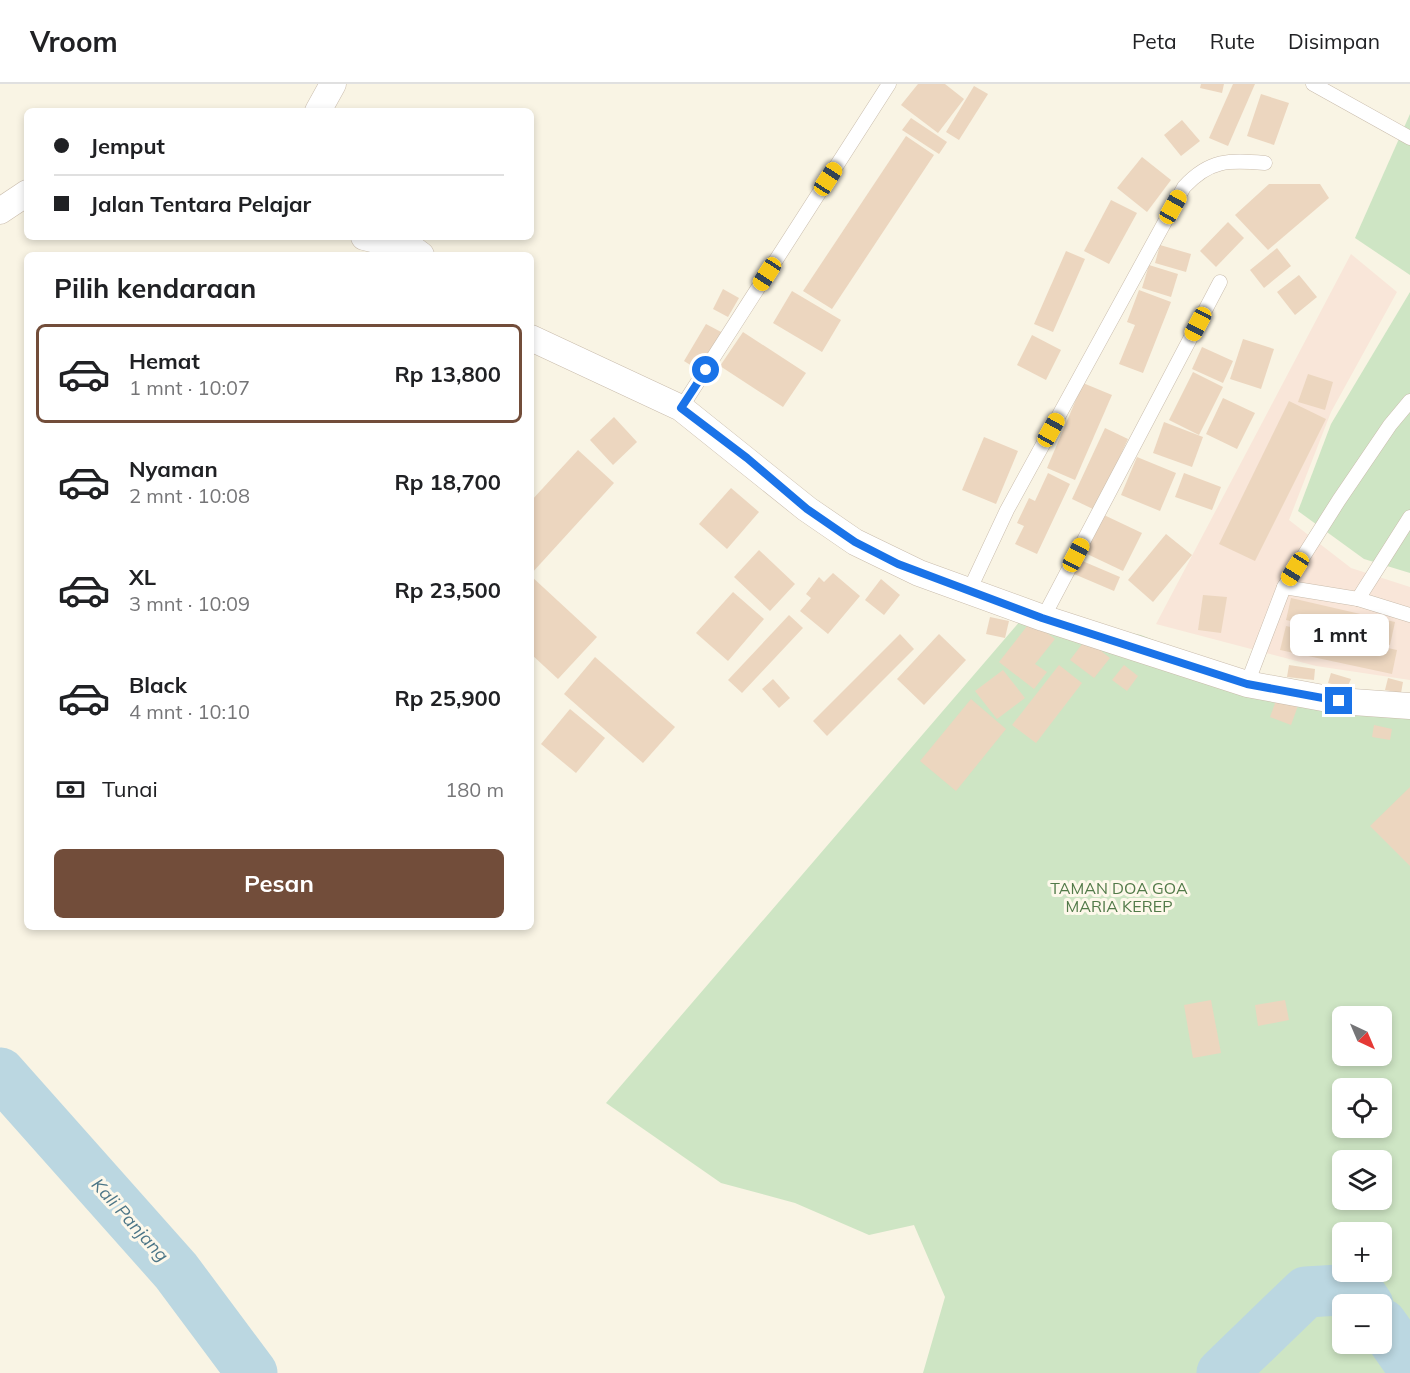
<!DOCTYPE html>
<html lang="id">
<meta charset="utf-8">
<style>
:root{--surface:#fff;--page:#f2f2f2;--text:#202124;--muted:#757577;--line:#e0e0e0;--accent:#724d3a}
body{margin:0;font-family:Mulish,sans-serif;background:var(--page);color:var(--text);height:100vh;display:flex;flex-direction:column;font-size:22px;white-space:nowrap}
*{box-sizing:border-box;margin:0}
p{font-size:20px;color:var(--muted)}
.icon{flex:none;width:33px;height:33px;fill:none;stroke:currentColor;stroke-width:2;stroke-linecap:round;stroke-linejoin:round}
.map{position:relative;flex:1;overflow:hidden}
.sheet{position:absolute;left:24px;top:168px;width:510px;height:678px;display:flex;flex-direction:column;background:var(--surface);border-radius:9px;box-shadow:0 3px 9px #0003}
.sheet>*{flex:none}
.guide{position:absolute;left:24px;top:24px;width:510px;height:132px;border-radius:9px;box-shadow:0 3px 9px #0003;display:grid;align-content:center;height:132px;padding:0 30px;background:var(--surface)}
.needle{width:39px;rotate:136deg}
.fabs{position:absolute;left:1332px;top:922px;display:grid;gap:12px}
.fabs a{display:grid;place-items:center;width:60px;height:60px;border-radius:9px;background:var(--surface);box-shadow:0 3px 9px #0003;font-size:30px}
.end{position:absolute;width:27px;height:27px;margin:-14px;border:8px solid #1a73e8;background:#fff;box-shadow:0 0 0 3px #fff}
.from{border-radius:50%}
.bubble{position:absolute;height:42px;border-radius:9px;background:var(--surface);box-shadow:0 3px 9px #0003;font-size:20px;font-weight:700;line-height:42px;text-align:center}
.car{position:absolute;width:18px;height:36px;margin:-18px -9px;border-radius:8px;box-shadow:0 0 4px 2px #0007;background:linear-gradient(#f5c518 24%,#345 0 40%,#f5c518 0 76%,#345 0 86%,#f5c518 0)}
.guide b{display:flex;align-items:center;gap:21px;height:57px;font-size:22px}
.guide b+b{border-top:2px solid var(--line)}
.guide i{width:15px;height:15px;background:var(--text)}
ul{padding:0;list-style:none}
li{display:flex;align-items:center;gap:18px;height:99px;margin:0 12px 9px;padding:0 18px;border:3px solid transparent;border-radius:9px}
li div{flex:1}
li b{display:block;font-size:22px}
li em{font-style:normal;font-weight:700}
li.active{border-color:var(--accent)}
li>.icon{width:54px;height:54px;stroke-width:1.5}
h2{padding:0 30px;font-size:27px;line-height:72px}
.pay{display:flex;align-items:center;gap:15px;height:66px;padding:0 30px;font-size:22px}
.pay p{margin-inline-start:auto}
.button{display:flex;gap:12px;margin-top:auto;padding:12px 30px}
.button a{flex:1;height:69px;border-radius:9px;background:var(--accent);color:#fff;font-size:24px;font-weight:700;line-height:69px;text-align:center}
header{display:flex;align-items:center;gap:36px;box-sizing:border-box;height:84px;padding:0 30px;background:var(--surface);border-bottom:2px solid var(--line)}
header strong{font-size:28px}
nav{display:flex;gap:33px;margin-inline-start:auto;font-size:21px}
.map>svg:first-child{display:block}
.commercial{fill:#f9e6d9}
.green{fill:#cee5c4;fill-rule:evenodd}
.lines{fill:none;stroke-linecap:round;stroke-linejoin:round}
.river{stroke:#bbd7e1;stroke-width:51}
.building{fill:#ecd6bf}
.lane-casing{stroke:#c9bcac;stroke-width:15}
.street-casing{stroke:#c9bcac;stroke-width:27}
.lane{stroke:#fff;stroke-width:14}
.street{stroke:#fff;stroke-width:26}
.route{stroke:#1a73e8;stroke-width:8}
.labels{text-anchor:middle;stroke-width:6;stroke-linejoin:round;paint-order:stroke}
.park-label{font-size:16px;fill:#527a49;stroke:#fdf8ea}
.water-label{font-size:18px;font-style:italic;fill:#4c7687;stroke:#fdf8ea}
</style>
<header>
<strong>Vroom</strong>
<nav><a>Peta</a><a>Rute</a><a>Disimpan</a></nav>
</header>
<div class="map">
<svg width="1410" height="1289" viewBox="0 0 1410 1289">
<rect width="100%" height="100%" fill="#f9f4e4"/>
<polygon class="commercial" points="1351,170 1397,208 1331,328 1289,436 1351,484 1410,503 1410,596 1316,582 1156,540"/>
<g class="green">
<polygon points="1410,30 1410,191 1355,154"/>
<polygon points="1410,208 1410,489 1364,475 1298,427 1331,340"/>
<path d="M1027,529L1141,551L1239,590L1410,617V1289H923L945,1213L914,1141L869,1151L795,1119L721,1099L606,1019ZM1342,933H1382V972H1342ZM1342,1005H1382V1044H1342ZM1342,1077H1382V1116H1342ZM1342,1149H1382V1188H1342ZM1342,1221H1382V1260H1342Z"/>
</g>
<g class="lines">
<g class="river">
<polyline points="0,989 176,1187 252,1289"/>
<polyline points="1382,1240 1410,1280"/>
<polyline points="1222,1289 1306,1208 1357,1205 1368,1221"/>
</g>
</g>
<g class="building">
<polygon points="918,0 945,0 964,15 938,49 901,21"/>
<polygon points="1201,0 1224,0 1222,9 1200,4"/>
<polygon points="1233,0 1255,0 1228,62 1209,54"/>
<polygon points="974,2 988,10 959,56 946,48"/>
<polygon points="1261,10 1289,19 1274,61 1247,52"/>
<polygon points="911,34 947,58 939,70 902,46"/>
<polygon points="1182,36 1200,57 1181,72 1164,51"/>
<polygon points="906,52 934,71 832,225 803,207"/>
<polygon points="1142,73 1171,96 1147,128 1117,104"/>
<polygon points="1269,100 1320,100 1329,114 1268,166 1235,131"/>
<polygon points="1111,116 1137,129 1109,180 1084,167"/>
<polygon points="1228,138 1244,154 1216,183 1200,167"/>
<polygon points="1160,161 1191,170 1186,188 1155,179"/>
<polygon points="1277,164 1291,182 1264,204 1250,186"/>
<polygon points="1066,167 1085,175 1053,248 1034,240"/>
<polygon points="1149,181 1178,190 1171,213 1142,204"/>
<polygon points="1299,191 1317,213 1295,231 1277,208"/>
<polygon points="723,205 739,214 728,233 713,225"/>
<polygon points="1139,206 1171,218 1143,289 1119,280 1135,241 1127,238"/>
<polygon points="792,207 841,236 822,268 773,239"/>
<polygon points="706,240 723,249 700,287 684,277"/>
<polygon points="743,248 806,289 783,323 720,282"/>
<polygon points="1032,251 1061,266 1046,296 1017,281"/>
<polygon points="1243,255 1274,265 1261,305 1230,295"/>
<polygon points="1202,263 1233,277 1223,299 1192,285"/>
<polygon points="1193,288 1223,303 1199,351 1169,336"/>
<polygon points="1308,290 1333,298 1325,326 1298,318"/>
<polygon points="1083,299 1112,311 1075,396 1047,384"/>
<polygon points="1223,314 1255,329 1237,365 1206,350"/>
<polygon points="1289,317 1326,335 1255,477 1219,460"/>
<polygon points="614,333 637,358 613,381 590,356"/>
<polygon points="1164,338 1203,353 1192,383 1153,369"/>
<polygon points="1105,344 1128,355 1095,426 1072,415"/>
<polygon points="984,353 1018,367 996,420 962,406"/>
<polygon points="578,366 614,399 531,490 531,417"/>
<polygon points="1137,373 1176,389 1160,427 1121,411"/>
<polygon points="1048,389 1070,400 1037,470 1015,460 1024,442 1017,439 1029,414 1035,417"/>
<polygon points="1184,389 1221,403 1212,426 1175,413"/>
<polygon points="731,404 759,428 727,465 699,440"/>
<polygon points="1104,431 1142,449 1123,487 1085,469"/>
<polygon points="1166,450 1192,471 1153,518 1128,496"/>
<polygon points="759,466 795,500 770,527 734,493"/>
<polygon points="1080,476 1120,493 1114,507 1074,490"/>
<polygon points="833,489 860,512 828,550 800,527 811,514 806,510 819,493 824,498"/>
<polygon points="531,492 597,553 558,595 531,570"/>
<polygon points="881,495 900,511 884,531 865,516"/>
<polygon points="733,508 764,535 728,577 696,549"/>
<polygon points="1203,511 1227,513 1221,549 1198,546"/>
<polygon points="1291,514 1395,538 1390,561 1286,536"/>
<polygon points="789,531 803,544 742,609 728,596"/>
<polygon points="990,533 1009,537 1005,554 986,550"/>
<polygon points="1031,537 1055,555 1035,580 1047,588 1034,605 999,578"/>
<polygon points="1286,542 1397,566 1392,590 1280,566"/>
<polygon points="900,550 914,565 827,652 813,637"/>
<polygon points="939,550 966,576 924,621 897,595"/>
<polygon points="1086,555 1110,574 1094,594 1070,576"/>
<polygon points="595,573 675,643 643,679 564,610"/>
<polygon points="1059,581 1082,599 1036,659 1012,641"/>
<polygon points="1124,581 1138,592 1127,607 1112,596"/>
<polygon points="1289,581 1315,585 1314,596 1287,593"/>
<polygon points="1003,586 1025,614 997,635 975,607"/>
<polygon points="1331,589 1351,595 1347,604 1328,599"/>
<polygon points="1388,594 1403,598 1401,609 1385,606"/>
<polygon points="773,595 790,614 779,624 762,605"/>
<polygon points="1278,611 1299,619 1291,641 1270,633"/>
<polygon points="971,615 1006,645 956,707 920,677"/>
<polygon points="570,625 605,654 576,689 541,660"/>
<polygon points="1374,641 1392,645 1390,656 1372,653"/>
<polygon points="1410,703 1410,782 1370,742"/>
<polygon points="1211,916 1221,969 1193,974 1184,921"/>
<polygon points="1285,916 1289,936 1258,942 1255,921"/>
</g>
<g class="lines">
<g class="lane-casing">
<g id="lane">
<polyline points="1313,0 1410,54"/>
<polyline points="681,324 889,0"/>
<polyline points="1410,433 1358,515 1410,531"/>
<polyline points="1284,503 1358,515"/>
<path d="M969,507L1007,426L1184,103C1210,75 1229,76 1265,79"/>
<polyline points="1043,534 1220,198"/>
<polyline points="1247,600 1284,503 1339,416 1390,341 1410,317"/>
</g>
</g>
<g class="street-casing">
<g id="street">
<polyline points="318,27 333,0"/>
<polyline points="0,127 27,109"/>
<polyline points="364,153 413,165 421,171"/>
<polyline points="531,254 681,324 807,425 855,458 919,489 1043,534 1247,600 1339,617 1410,622"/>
</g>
</g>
<use href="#lane" class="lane"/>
<use href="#street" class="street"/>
</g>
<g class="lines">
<polyline class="route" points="706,286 681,324 747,374 807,425 855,458 898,480 1042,534 1247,600 1339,617"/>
</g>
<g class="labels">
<g class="park-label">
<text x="1119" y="810">TAMAN DOA GOA<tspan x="1119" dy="18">MARIA KEREP</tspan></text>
</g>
<g class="water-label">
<text transform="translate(130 1136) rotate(48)" y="6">Kali Panjang</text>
</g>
</g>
</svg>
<div class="fabs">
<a><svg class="needle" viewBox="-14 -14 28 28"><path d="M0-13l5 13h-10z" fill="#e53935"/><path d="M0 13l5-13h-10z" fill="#757577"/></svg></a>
<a><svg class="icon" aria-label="locate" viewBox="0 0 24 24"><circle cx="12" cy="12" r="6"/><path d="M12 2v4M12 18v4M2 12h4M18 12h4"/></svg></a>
<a><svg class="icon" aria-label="layers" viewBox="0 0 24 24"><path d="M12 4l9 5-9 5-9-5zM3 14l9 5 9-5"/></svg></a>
<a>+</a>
<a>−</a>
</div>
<i class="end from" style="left:706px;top:286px"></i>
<i class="end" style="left:1339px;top:617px"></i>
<div class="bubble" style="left:1290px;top:530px;width:99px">1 mnt</div>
<i class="car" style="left:828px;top:95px;rotate:33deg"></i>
<i class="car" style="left:1173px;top:123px;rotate:29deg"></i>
<i class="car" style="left:767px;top:190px;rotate:213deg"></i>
<i class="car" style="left:1198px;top:240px;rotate:208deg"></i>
<i class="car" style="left:1051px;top:346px;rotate:29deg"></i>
<i class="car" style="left:1076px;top:471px;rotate:28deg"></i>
<i class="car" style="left:1295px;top:485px;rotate:212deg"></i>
<div class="guide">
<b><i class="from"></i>Jemput</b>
<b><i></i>Jalan Tentara Pelajar</b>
</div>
<section class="sheet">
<h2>Pilih kendaraan</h2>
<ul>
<li class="active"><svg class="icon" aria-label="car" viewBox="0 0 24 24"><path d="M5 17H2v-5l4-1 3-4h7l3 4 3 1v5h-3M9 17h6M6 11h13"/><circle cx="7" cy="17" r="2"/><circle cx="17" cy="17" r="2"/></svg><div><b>Hemat</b><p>1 mnt · 10:07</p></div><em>Rp 13,800</em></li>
<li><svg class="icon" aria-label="car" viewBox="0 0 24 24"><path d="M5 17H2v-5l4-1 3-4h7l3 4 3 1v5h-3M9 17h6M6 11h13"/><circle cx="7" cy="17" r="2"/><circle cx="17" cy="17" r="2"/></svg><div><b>Nyaman</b><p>2 mnt · 10:08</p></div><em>Rp 18,700</em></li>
<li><svg class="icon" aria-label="car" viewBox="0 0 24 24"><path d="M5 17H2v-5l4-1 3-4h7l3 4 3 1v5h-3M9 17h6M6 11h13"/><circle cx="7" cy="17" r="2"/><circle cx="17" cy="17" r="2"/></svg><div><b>XL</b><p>3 mnt · 10:09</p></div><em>Rp 23,500</em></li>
<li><svg class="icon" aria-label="car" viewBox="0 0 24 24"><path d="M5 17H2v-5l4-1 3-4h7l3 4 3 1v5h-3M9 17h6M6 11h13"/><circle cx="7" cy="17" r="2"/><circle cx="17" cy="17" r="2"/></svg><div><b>Black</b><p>4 mnt · 10:10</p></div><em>Rp 25,900</em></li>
</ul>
<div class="pay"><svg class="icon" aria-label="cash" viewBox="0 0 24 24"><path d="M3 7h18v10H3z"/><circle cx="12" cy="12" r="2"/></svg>Tunai<p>180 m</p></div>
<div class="button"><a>Pesan</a></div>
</section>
</div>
